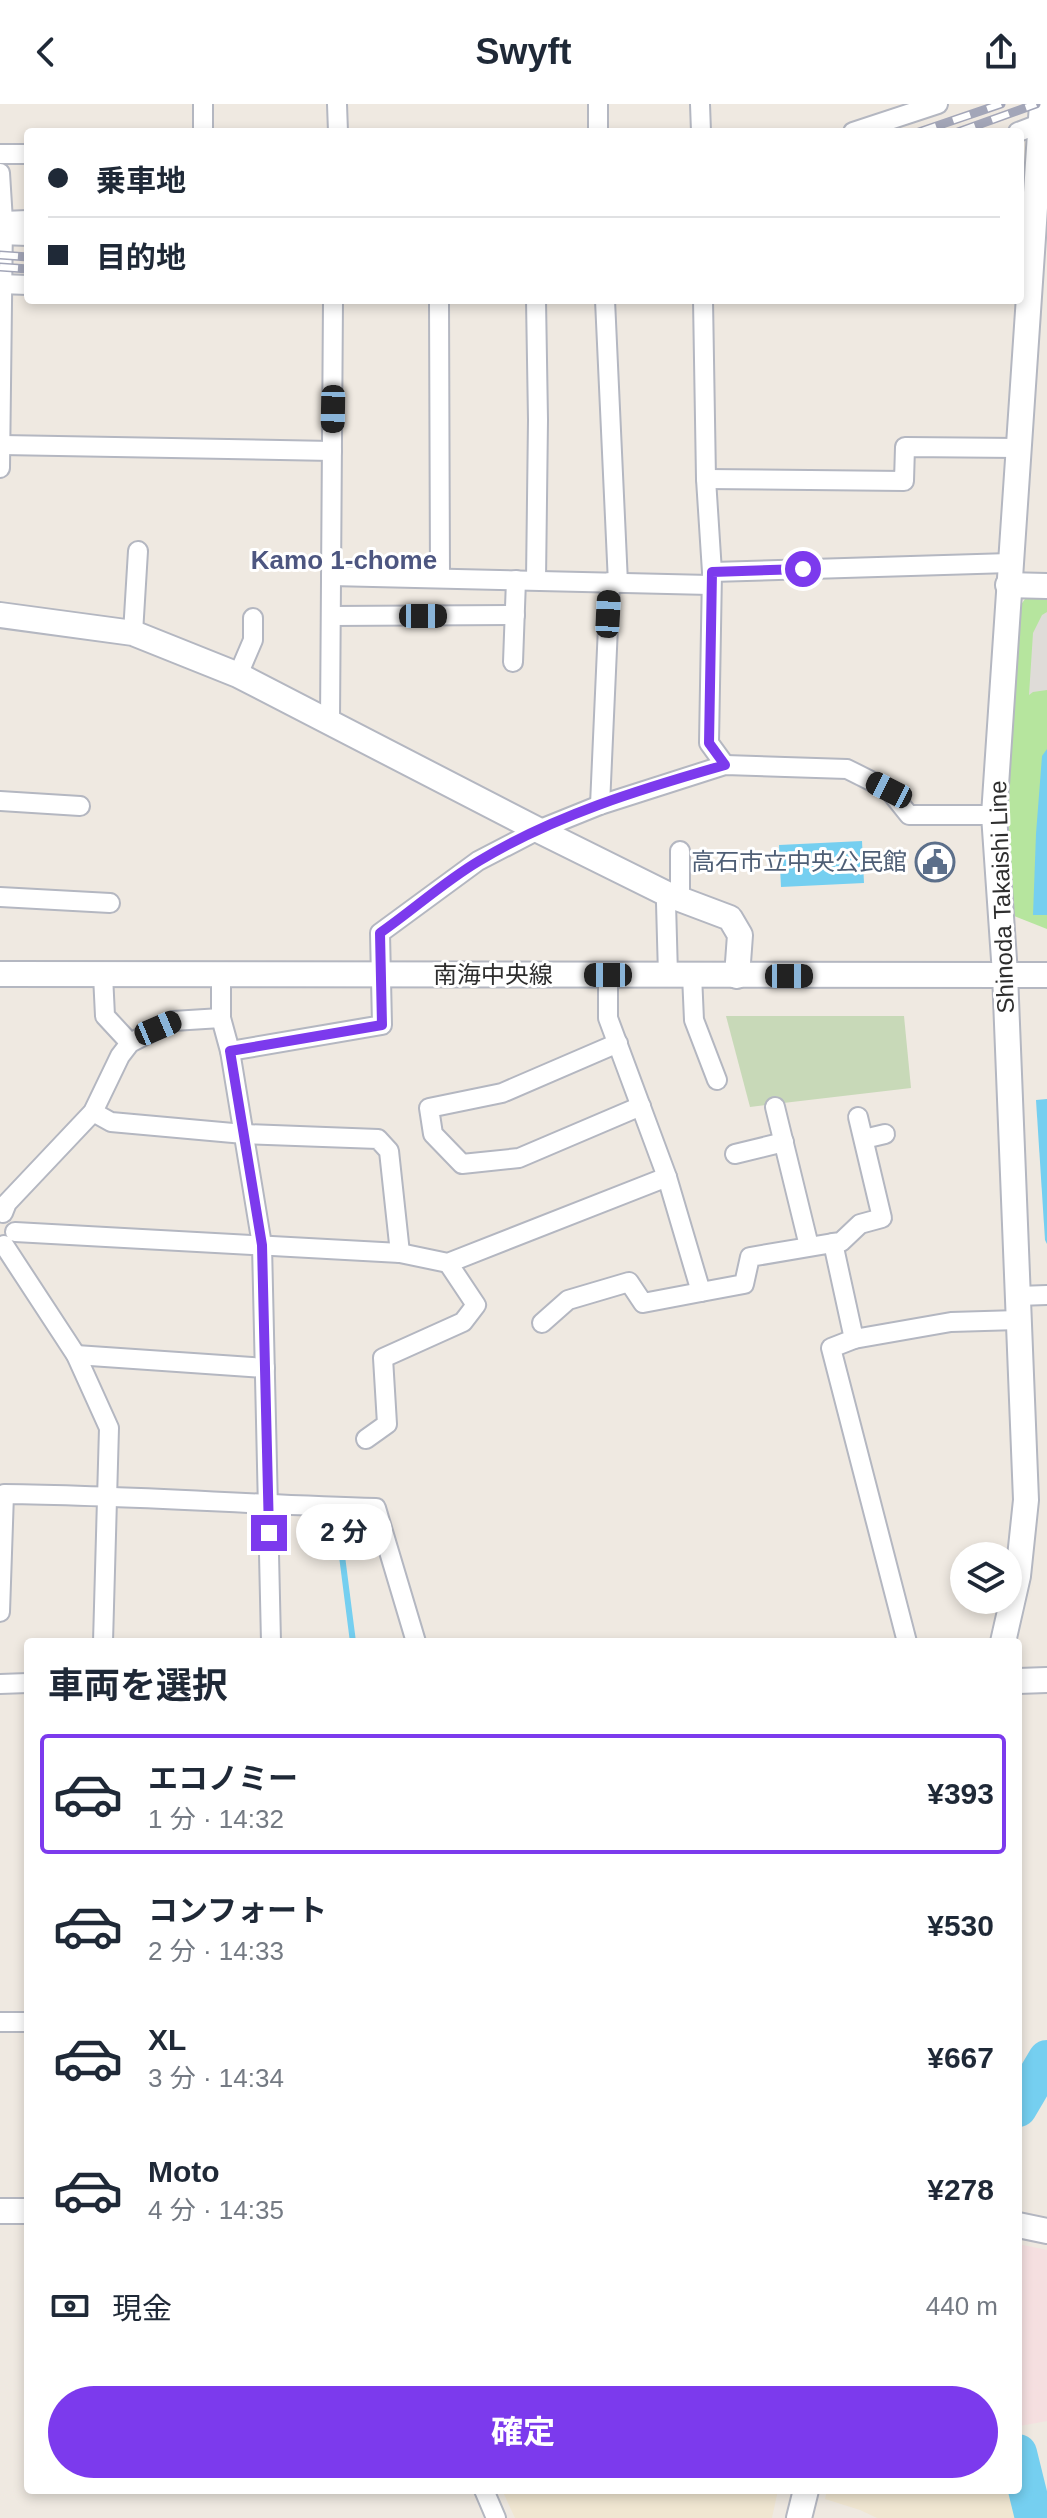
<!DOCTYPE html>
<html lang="ja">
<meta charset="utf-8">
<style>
:root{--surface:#fff;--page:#f6f6f7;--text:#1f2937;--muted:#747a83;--line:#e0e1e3;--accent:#7c3aed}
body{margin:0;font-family:Arial,"Noto Sans JP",sans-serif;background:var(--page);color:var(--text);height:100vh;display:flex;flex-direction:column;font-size:30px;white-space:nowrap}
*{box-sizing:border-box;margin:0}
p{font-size:26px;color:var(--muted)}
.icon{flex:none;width:44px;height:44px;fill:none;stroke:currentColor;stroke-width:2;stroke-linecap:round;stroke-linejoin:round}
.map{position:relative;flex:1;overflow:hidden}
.sheet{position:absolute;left:24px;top:1534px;width:998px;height:856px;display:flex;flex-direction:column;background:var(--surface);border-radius:8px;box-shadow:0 4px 12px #0003}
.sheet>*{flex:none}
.hud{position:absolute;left:24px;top:24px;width:1000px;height:176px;border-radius:8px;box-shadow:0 4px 12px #0003;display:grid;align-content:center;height:176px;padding:0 24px;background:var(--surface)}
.fabs{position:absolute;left:950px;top:1438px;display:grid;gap:16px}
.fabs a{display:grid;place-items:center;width:72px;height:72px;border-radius:50%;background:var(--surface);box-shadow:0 4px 12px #0003;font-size:40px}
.end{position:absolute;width:36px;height:36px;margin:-18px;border:10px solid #7c3aed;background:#fff;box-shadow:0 0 0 4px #fff}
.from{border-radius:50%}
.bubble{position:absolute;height:56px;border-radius:28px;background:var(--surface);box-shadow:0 4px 12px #0003;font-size:26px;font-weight:700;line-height:56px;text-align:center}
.car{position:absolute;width:24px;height:48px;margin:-24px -12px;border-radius:10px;box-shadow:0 0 6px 2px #0007;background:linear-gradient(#222 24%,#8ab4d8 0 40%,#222 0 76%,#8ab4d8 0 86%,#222 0)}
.hud b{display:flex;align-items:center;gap:28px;height:76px;font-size:30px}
.hud b+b{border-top:2px solid var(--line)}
.hud i{width:20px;height:20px;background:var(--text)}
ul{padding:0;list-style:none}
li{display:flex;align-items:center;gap:24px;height:120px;margin:0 16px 12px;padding:0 8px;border:4px solid transparent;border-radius:8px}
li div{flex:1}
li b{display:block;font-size:30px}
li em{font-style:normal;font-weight:700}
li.current{border-color:var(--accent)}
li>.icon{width:72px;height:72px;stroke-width:1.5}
h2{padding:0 24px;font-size:36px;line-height:96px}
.pay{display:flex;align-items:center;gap:20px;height:88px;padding:0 24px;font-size:30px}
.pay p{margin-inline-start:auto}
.cta{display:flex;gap:16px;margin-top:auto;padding:16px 24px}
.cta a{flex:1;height:92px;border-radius:48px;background:var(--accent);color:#fff;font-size:32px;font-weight:700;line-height:92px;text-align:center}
header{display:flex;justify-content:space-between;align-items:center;height:104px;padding:0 24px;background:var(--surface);font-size:36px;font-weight:700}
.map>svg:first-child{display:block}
.education{fill:#f0e6d1}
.medical{fill:#f5dfe0}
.green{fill:#b6e59e}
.cemetery{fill:#c8d9b8}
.plaza{fill:#dfdcd8}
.water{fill:#75cff0}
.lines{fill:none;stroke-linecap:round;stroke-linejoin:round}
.stream{stroke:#75cff0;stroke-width:6}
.river{stroke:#75cff0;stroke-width:38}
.street-casing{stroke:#b4b7c1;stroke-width:22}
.secondary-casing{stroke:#b4b7c1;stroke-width:28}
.street{stroke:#fff;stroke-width:18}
.secondary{stroke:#fff;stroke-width:24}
.rail-casing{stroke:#a3a6b8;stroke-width:9}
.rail{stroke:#fff;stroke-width:6;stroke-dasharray:18;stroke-linecap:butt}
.route{stroke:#7c3aed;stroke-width:10}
.labels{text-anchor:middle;stroke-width:6;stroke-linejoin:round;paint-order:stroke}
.service-label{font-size:24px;fill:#4e5e75;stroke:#fff;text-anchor:end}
.street-label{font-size:24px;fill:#2e2e2e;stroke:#fff}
.neighbourhood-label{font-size:26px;font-weight:bold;fill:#4d5680;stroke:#fff}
</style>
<header><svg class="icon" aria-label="back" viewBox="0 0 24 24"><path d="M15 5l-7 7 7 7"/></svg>Swyft<svg class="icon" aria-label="share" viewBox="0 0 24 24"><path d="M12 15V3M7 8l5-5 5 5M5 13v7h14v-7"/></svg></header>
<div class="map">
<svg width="1047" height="2414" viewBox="0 0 1047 2414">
<rect width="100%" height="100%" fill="#efe9e1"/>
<g class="education">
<polygon points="502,2386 778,2386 772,2414 515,2414"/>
<polygon points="827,2386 1015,2386 1023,2414 877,2414 860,2406 825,2395"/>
</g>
<polygon class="medical" points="1018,2140 1047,2146 1047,2317 1020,2322"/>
<polygon class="green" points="1030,488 1047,488 1047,825 1014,812 1009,728 1010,644 1020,502"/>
<polygon class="cemetery" points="726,912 904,912 911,984 750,1003"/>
<polygon class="plaza" points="1047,508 1047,586 1033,588 1029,591 1033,529 1042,511"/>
<g class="water">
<polygon points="1047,645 1047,811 1033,811 1036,730 1042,652"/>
<polygon points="862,737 864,779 781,783 779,741"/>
<polygon points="1047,995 1047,1140 1045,1136 1036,996"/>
</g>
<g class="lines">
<polyline class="stream" points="337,1413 353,1538"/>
<g class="river">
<polyline points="1018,2004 1047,1955"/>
<polyline points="1018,2349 1034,2414"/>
</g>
<g class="street-casing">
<g id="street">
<polyline points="203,0 203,28"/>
<polyline points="337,0 338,28"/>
<polyline points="700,0 701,28"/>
<polyline points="598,28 598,0"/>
<polyline points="853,28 938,0"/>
<polyline points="1018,28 1047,17"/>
<polyline points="0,50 28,50"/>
<polyline points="0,69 3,117 0,364"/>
<polyline points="3,117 28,116"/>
<polyline points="0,131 28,132"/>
<polyline points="0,180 28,181"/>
<polyline points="439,196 440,474"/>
<polyline points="536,196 538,316 536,476"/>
<polyline points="605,196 618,479"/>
<polyline points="703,196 706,375 712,468 709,639 725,661"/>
<polyline points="2,341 332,347"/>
<polyline points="706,375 904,377 905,343 1018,344"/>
<polyline points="712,468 1010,459"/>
<polyline points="331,472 710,481"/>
<polyline points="331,512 515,511"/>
<polyline points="133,529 138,447"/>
<polyline points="513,558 516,476"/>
<polyline points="238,571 253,536 253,514"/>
<polyline points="330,617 333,196"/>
<polyline points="0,697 80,702"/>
<polyline points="600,701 610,478"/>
<polyline points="0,793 110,799"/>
<polyline points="103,871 105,912 130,939"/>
<polyline points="221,871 221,914 230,947 262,1141 271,1538"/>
<polyline points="608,871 608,914 667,1073 701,1188 744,1180 750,1153 833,1139 854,1235 831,1244 907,1538"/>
<polyline points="668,871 666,799 680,786 680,747"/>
<polyline points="692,871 694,916 717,976"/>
<polyline points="618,939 502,989 429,1004 433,1030 462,1060 519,1054 641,1002"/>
<polyline points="230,947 382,921 380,829 478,757 538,726 600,701 725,661 847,665 889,686 909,711 994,711"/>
<polyline points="775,1003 809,1142"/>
<polyline points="93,1008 111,1018 244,1030 378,1035 389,1047 400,1149"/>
<polyline points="864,1035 885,1030"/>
<polyline points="735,1050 784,1038"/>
<polyline points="3,1109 7,1099 93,1008 120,952 130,939 173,917 221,914"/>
<polyline points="15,1128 400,1149 448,1159 667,1073"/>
<polyline points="833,1139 841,1138 860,1120 882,1114 858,1013"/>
<polyline points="4,1141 76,1251 109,1324 103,1538"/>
<polyline points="1018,1192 1047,1191"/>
<polyline points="542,1219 568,1196 629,1178 643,1199 701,1188"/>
<polyline points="854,1235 951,1218 1019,1216"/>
<polyline points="76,1251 265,1264"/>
<polyline points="366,1335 387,1320 383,1254 463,1218 476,1201 448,1159"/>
<path d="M0,1508L4,1390C128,1391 252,1401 376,1404L416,1538"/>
<polyline points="0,1580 28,1579"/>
<polyline points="0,1918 28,1918"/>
<polyline points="484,2386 496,2414"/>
</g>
</g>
<g class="secondary-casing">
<g id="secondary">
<polyline points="1008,481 1047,482"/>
<polyline points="0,511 133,529 238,571 538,726 669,791 730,814 740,831 737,872"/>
<polyline points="0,870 1047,871"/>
<polyline points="1003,1538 1018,1472 1026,1396 1005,870 994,711 1042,0"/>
<polyline points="1018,1577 1047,1576"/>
<polyline points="0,2107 28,2107"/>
<polyline points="1018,2121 1047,2127"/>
<polyline points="799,2414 806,2386"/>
</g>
</g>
<use href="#street" class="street"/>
<use href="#secondary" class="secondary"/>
<g class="rail-casing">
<g id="rail">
<polyline points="919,28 1001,0"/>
<polyline points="958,28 1036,0"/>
<polyline points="0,151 28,153"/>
<polyline points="0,163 28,165"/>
</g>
</g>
<use href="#rail" class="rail"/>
</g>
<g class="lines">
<path class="route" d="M269,1429L262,1141L230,947L382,921L380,829C413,806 445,777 479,757C555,711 641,685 725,661L709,639L712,468L803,465"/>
</g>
<defs>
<g id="civic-ring" transform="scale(2)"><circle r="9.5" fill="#fff" stroke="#5c6f8a" stroke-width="1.5"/><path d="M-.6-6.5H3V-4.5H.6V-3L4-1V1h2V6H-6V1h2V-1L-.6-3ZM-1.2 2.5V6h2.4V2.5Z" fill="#5c6f8a"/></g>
</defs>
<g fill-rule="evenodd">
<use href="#civic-ring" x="935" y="758"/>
</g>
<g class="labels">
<g class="service-label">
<text x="907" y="766">高石市立中央公民館</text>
</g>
<g class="street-label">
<text transform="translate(1002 793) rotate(-92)" y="8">Shinoda Takaishi Line</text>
<text x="493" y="879">南海中央線</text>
</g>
<g class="neighbourhood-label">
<text x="344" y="465">Kamo 1-chome</text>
</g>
</g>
</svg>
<div class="fabs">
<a><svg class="icon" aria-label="layers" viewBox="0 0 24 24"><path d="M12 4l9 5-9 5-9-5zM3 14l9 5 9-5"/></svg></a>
</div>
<i class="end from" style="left:803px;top:465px"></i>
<i class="end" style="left:269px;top:1429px"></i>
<div class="bubble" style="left:296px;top:1400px;width:96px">2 分</div>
<i class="car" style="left:333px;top:305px;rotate:181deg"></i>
<i class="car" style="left:608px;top:510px;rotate:3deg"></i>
<i class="car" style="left:423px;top:512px;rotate:90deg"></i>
<i class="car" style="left:889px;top:686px;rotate:297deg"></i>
<i class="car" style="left:608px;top:871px;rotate:270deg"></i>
<i class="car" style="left:789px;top:872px;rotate:90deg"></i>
<i class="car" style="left:158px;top:924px;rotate:67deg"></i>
<div class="hud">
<b><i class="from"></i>乗車地</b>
<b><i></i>目的地</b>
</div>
<section class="sheet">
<h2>車両を選択</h2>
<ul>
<li class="current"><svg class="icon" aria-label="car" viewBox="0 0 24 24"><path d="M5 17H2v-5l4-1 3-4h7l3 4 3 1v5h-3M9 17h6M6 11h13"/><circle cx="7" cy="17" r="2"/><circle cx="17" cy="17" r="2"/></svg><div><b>エコノミー</b><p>1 分 · 14:32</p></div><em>¥393</em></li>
<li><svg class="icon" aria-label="car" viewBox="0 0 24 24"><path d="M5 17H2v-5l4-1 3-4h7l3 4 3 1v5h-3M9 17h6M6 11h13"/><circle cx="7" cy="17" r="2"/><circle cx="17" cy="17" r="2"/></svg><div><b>コンフォート</b><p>2 分 · 14:33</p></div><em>¥530</em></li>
<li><svg class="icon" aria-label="car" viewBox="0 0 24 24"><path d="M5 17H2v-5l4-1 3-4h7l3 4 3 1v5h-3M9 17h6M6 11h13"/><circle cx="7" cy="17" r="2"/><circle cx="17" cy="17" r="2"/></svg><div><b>XL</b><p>3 分 · 14:34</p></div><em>¥667</em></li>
<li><svg class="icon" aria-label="car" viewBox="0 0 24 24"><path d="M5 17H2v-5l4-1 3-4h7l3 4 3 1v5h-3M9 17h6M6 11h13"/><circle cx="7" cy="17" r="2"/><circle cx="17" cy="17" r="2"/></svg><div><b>Moto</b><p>4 分 · 14:35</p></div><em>¥278</em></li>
</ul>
<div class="pay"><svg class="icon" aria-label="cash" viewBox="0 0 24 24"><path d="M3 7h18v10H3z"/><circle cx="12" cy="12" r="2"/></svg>現金<p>440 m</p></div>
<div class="cta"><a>確定</a></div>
</section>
</div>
